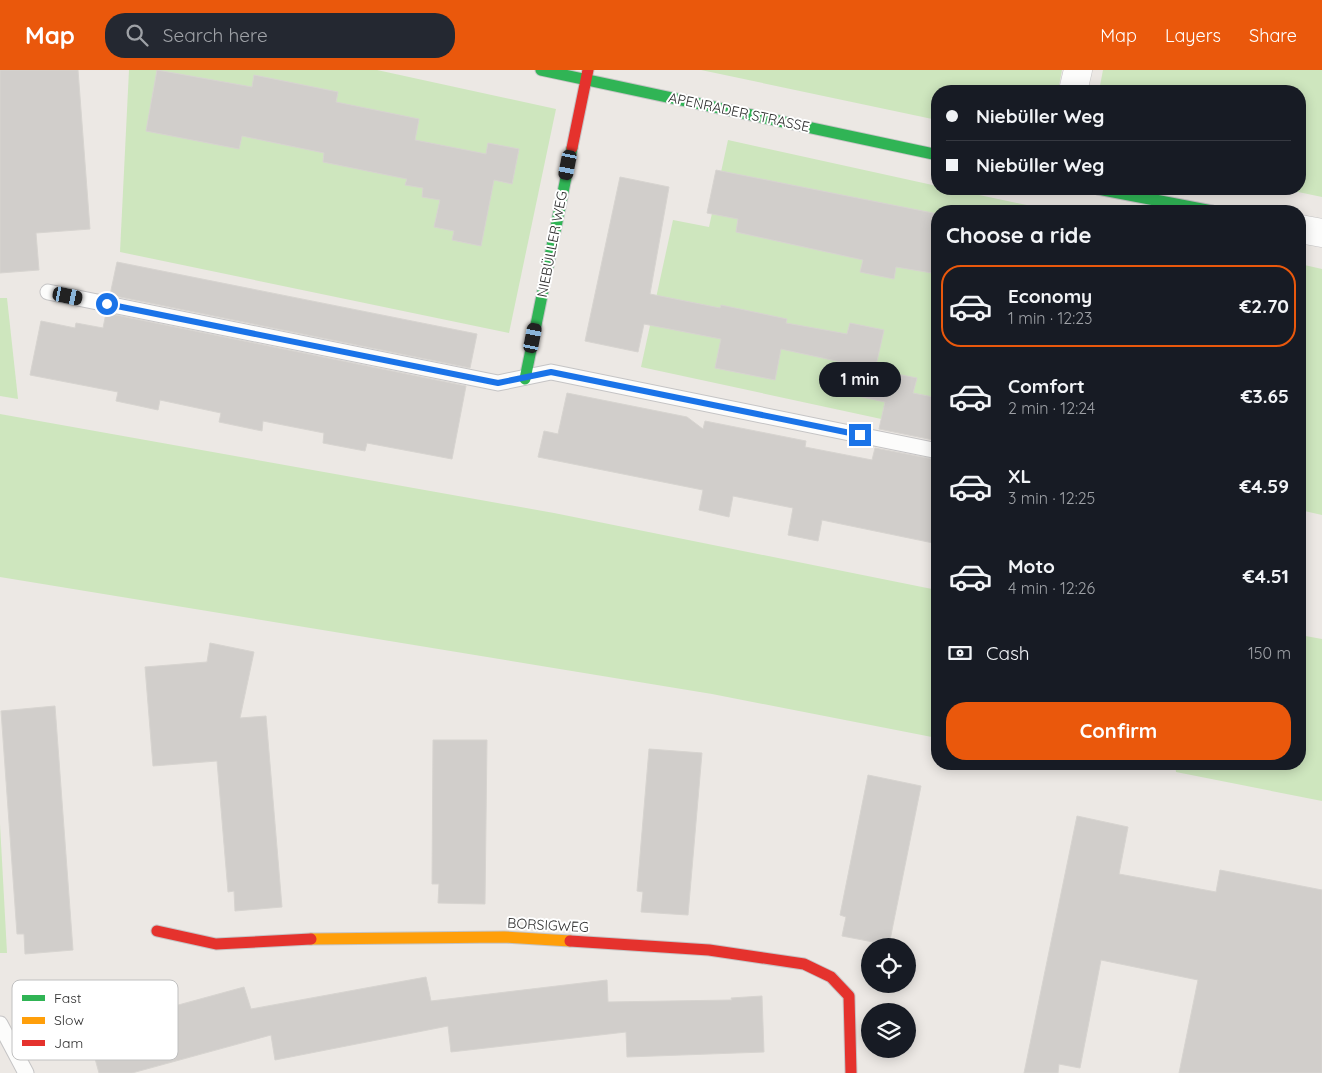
<!DOCTYPE html>
<meta charset="utf-8">
<style>
:root{--surface:#171b24;--page:#242831;--text:#f1f3f6;--muted:#9ea1a6;--line:#363941;--accent:#ea580c}
body{margin:0;font-family:Quicksand,sans-serif;background:var(--page);color:var(--text);height:100vh;display:flex;flex-direction:column;font-size:19px;white-space:nowrap}
*{box-sizing:border-box;margin:0}
p{font-size:16px;color:var(--muted)}
.icon{flex:none;width:28px;height:28px;fill:none;stroke:currentColor;stroke-width:2;stroke-linecap:round;stroke-linejoin:round}
.map{position:relative;flex:1;overflow:hidden}
.side{position:absolute;left:931px;top:135px;width:375px;height:565px;display:flex;flex-direction:column;background:var(--surface);border-radius:20px;box-shadow:0 2px 12px #0003}
.side>*{flex:none}
.guide{position:absolute;left:931px;top:15px;width:375px;height:110px;border-radius:20px;box-shadow:0 2px 12px #0003;display:grid;align-content:center;height:110px;padding:0 15px;background:var(--surface)}
.fabs{position:absolute;left:861px;top:868px;display:grid;gap:10px}
.fabs a{display:grid;place-items:center;width:55px;height:55px;border-radius:50%;background:var(--surface);box-shadow:0 2px 12px #0003;font-size:25px}
.end{position:absolute;width:22px;height:22px;margin:-11px;border:6px solid #1a73e8;background:#fff;box-shadow:0 0 0 2px #fff}
.from{border-radius:50%}
.bubble{position:absolute;height:35px;border-radius:18px;background:var(--surface);box-shadow:0 2px 12px #0003;font-size:16px;font-weight:700;line-height:35px;text-align:center}
.car{position:absolute;width:15px;height:30px;margin:-15px -8px;border-radius:6px;box-shadow:0 0 4px 1px #0007;background:linear-gradient(#222 24%,#8ab4d8 0 40%,#222 0 76%,#8ab4d8 0 86%,#222 0)}
.guide b{display:flex;align-items:center;gap:18px;height:48px;font-size:19px}
.guide b+b{border-top:1px solid var(--line)}
.guide i{width:12px;height:12px;background:var(--text)}
ul{padding:0;list-style:none}
li{display:flex;align-items:center;gap:15px;height:82px;margin:0 10px 8px;padding:0 5px;border:2px solid transparent;border-radius:20px}
li div{flex:1}
li b{display:block;font-size:19px}
li em{font-style:normal;font-weight:700}
li.active{border-color:var(--accent)}
li>.icon{width:45px;height:45px;stroke-width:1.5}
h2{padding:0 15px;font-size:22px;line-height:60px}
.pay{display:flex;align-items:center;gap:12px;height:55px;padding:0 15px;font-size:19px}
.pay p{margin-inline-start:auto}
.button{display:flex;gap:10px;margin-top:auto;padding:10px 15px}
.button a{flex:1;height:58px;border-radius:20px;background:var(--accent);color:#fff;font-size:20px;font-weight:700;line-height:58px;text-align:center}
header{display:flex;align-items:center;gap:30px;box-sizing:border-box;height:70px;padding:0 25px;background:var(--accent);color:#fff}
header strong{font-size:24px}
nav{display:flex;gap:28px;margin-inline-start:auto;font-size:18px}
.search{width:350px;height:45px;background:var(--page);display:flex;align-items:center;gap:12px;box-sizing:border-box;padding:0 18px;border-radius:20px;color:var(--muted);font-size:19px}
.map>svg:first-child{display:block}
.green{fill:#cee6be}
.building{fill:#d1cecb;stroke:#d7d4d0}
.lines{fill:none;stroke-linecap:round;stroke-linejoin:round}
.lane-casing{stroke:#c5c4c5;stroke-width:17}
.street-casing{stroke:#c5c4c5;stroke-width:29}
.fast-casing{stroke:#c5c4c5;stroke-width:13}
.slow-casing{stroke:#c5c4c5;stroke-width:13}
.jam-casing{stroke:#c5c4c5;stroke-width:13}
.lane{stroke:#fcfcfb;stroke-width:15}
.street{stroke:#fcfcfb;stroke-width:28}
.fast{stroke:#30b455;stroke-width:11}
.slow{stroke:#ff9f0a;stroke-width:11}
.jam{stroke:#e5322d;stroke-width:11}
.route{stroke:#1a73e8;stroke-width:6}
.labels{text-anchor:middle;stroke-width:4;stroke-linejoin:round;paint-order:stroke}
.street-label{font-size:14px;fill:#2e2e2e;stroke:#fff}
.key{fill:#fff;stroke:#c0c0c0;stroke-width:1}
.key-label{font-size:14px;fill:#2e2e2e}
</style>
<header>
<strong>Map</strong>
<div class="search"><svg class="icon" aria-label="search" viewBox="0 0 24 24"><circle cx="10" cy="10" r="6"/><path d="M15 15l6 6"/></svg>Search here</div>
<nav><a>Map</a><a>Layers</a><a>Share</a></nav>
</header>
<div class="map">
<svg width="1322" height="1003" viewBox="0 0 1322 1003">
<rect width="100%" height="100%" fill="#ece8e4"/>
<g class="green">
<polygon points="129,0 377,0 556,39 509,263 120,182"/>
<polygon points="701,0 1062,0 1058,21 938,21 937,50"/>
<polygon points="1103,0 1322,0 1322,127 1284,119 1300,119 1300,21 1099,21"/>
<polygon points="728,70 937,116 938,119 951,119 1055,141 938,141 937,361 641,297 673,150 709,157"/>
<polygon points="1300,194 1322,199 1322,445 1300,440"/>
<polygon points="0,228 7,228 18,329 0,326"/>
<polygon points="0,344 554,443 937,520 937,668 712,624 0,507"/>
<polygon points="1300,565 1322,569 1322,731 1176,702 1175,694 1300,694"/>
<polygon points="0,754 7,883 0,883"/>
</g>
<g class="building">
<polygon points="0,0 78,0 90,159 36,163 39,200 0,203"/>
<polygon points="157,0 252,17 254,5 338,22 336,32 419,49 415,70 486,84 488,73 519,79 512,114 494,110 481,176 452,170 454,161 434,157 440,130 422,127 423,118 405,115 407,109 323,92 324,83 242,66 239,79 146,61"/>
<polygon points="716,100 938,144 938,204 896,197 894,209 860,202 863,190 736,162 738,149 707,143"/>
<polygon points="620,107 669,117 650,224 720,238 721,235 787,249 786,253 847,264 850,253 884,260 875,300 917,308 913,323 938,328 938,371 879,359 885,332 835,321 841,292 781,279 775,310 715,298 721,269 644,254 638,282 585,271"/>
<polygon points="117,192 477,264 470,298 110,225"/>
<polygon points="106,243 466,316 452,389 367,373 365,381 323,373 324,363 263,351 262,361 219,352 221,343 160,330 158,340 135,335 116,331 118,322 30,305 41,251 75,258 76,253 103,258"/>
<polygon points="567,323 687,347 703,359 705,351 806,371 805,377 872,390 875,378 938,390 938,474 822,450 818,471 788,465 793,438 733,426 729,447 699,440 703,420 538,387 544,361 558,364"/>
<polygon points="210,573 254,582 240,648 266,646 282,837 235,841 234,821 228,822 217,691 153,696 145,597 207,592"/>
<polygon points="55,636 73,880 25,884 24,864 17,864 1,641"/>
<polygon points="433,670 487,670 485,834 438,833 439,814 432,814"/>
<polygon points="649,679 702,683 688,845 641,842 643,822 637,821"/>
<polygon points="868,705 921,716 889,875 842,866 846,847 840,845"/>
<polygon points="1077,746 1128,757 1119,804 1216,822 1220,800 1322,820 1322,1003 1179,1003 1198,910 1101,890 1080,998 1059,994 1058,1003 1024,1003"/>
<polygon points="426,907 431,931 607,910 608,932 732,930 731,928 762,926 764,982 627,987 626,962 451,982 448,956 275,990 271,965 132,1003 99,1003 87,960 244,917 251,939"/>
</g>
<g class="lines">
<g class="lane-casing">
<g id="lane">
<polyline points="48,222 498,313 551,302 938,381"/>
<polyline points="0,954 26,1003"/>
</g>
</g>
<g class="street-casing">
<g id="street">
<polyline points="1073,21 1078,0"/>
<polyline points="1300,159 1322,163"/>
</g>
</g>
<g class="fast-casing">
<g id="fast">
<polyline points="541,0 938,85"/>
<polyline points="1098,119 1212,141"/>
<polyline points="525,309 572,78"/>
</g>
</g>
<g class="slow-casing">
<polyline id="slow" points="311,869 504,867 570,871"/>
</g>
<g class="jam-casing">
<g id="jam">
<polyline points="572,78 588,0"/>
<polyline points="157,861 216,874 311,869"/>
<polyline points="570,871 709,880 804,894 831,907 849,926 851,1003"/>
</g>
</g>
<use href="#lane" class="lane"/>
<use href="#street" class="street"/>
<use href="#fast" class="fast"/>
<use href="#slow" class="slow"/>
<use href="#jam" class="jam"/>
</g>
<g class="lines">
<polyline class="route" points="107,234 498,313 551,302 860,365"/>
</g>
<g class="labels">
<g class="street-label">
<text transform="translate(739 42) rotate(12)" y="5">APENRADER STRASSE</text>
<text transform="translate(552 174) rotate(-79)" y="5">NIEBÜLLER WEG</text>
<text transform="translate(548 855) rotate(3)" y="5">BORSIGWEG</text>
</g>
</g>
<rect x="12" y="910" width="166" height="80" rx="8" class="key"/>
<rect x="22" y="925" width="23" height="6" fill="#30b455"/>
<rect x="22" y="947" width="23" height="7" fill="#ff9f0a"/>
<rect x="22" y="970" width="23" height="6" fill="#e5322d"/>
<g class="key-label">
<text x="54" y="933">Fast</text>
<text x="54" y="955">Slow</text>
<text x="54" y="978">Jam</text>
</g>
</svg>
<div class="fabs">
<a><svg class="icon" aria-label="locate" viewBox="0 0 24 24"><circle cx="12" cy="12" r="6"/><path d="M12 2v4M12 18v4M2 12h4M18 12h4"/></svg></a>
<a><svg class="icon" aria-label="layers" viewBox="0 0 24 24"><path d="M12 4l9 5-9 5-9-5zM3 14l9 5 9-5"/></svg></a>
</div>
<i class="end from" style="left:107px;top:234px"></i>
<i class="end" style="left:860px;top:365px"></i>
<div class="bubble" style="left:819px;top:292px;width:82px">1 min</div>
<i class="car" style="left:568px;top:95px;rotate:191deg"></i>
<i class="car" style="left:68px;top:226px;rotate:102deg"></i>
<i class="car" style="left:533px;top:268px;rotate:11deg"></i>
<div class="guide">
<b><i class="from"></i>Niebüller Weg</b>
<b><i></i>Niebüller Weg</b>
</div>
<section class="side">
<h2>Choose a ride</h2>
<ul>
<li class="active"><svg class="icon" aria-label="car" viewBox="0 0 24 24"><path d="M5 17H2v-5l4-1 3-4h7l3 4 3 1v5h-3M9 17h6M6 11h13"/><circle cx="7" cy="17" r="2"/><circle cx="17" cy="17" r="2"/></svg><div><b>Economy</b><p>1 min · 12:23</p></div><em>€2.70</em></li>
<li><svg class="icon" aria-label="car" viewBox="0 0 24 24"><path d="M5 17H2v-5l4-1 3-4h7l3 4 3 1v5h-3M9 17h6M6 11h13"/><circle cx="7" cy="17" r="2"/><circle cx="17" cy="17" r="2"/></svg><div><b>Comfort</b><p>2 min · 12:24</p></div><em>€3.65</em></li>
<li><svg class="icon" aria-label="car" viewBox="0 0 24 24"><path d="M5 17H2v-5l4-1 3-4h7l3 4 3 1v5h-3M9 17h6M6 11h13"/><circle cx="7" cy="17" r="2"/><circle cx="17" cy="17" r="2"/></svg><div><b>XL</b><p>3 min · 12:25</p></div><em>€4.59</em></li>
<li><svg class="icon" aria-label="car" viewBox="0 0 24 24"><path d="M5 17H2v-5l4-1 3-4h7l3 4 3 1v5h-3M9 17h6M6 11h13"/><circle cx="7" cy="17" r="2"/><circle cx="17" cy="17" r="2"/></svg><div><b>Moto</b><p>4 min · 12:26</p></div><em>€4.51</em></li>
</ul>
<div class="pay"><svg class="icon" aria-label="cash" viewBox="0 0 24 24"><path d="M3 7h18v10H3z"/><circle cx="12" cy="12" r="2"/></svg>Cash<p>150 m</p></div>
<div class="button"><a>Confirm</a></div>
</section>
</div>
